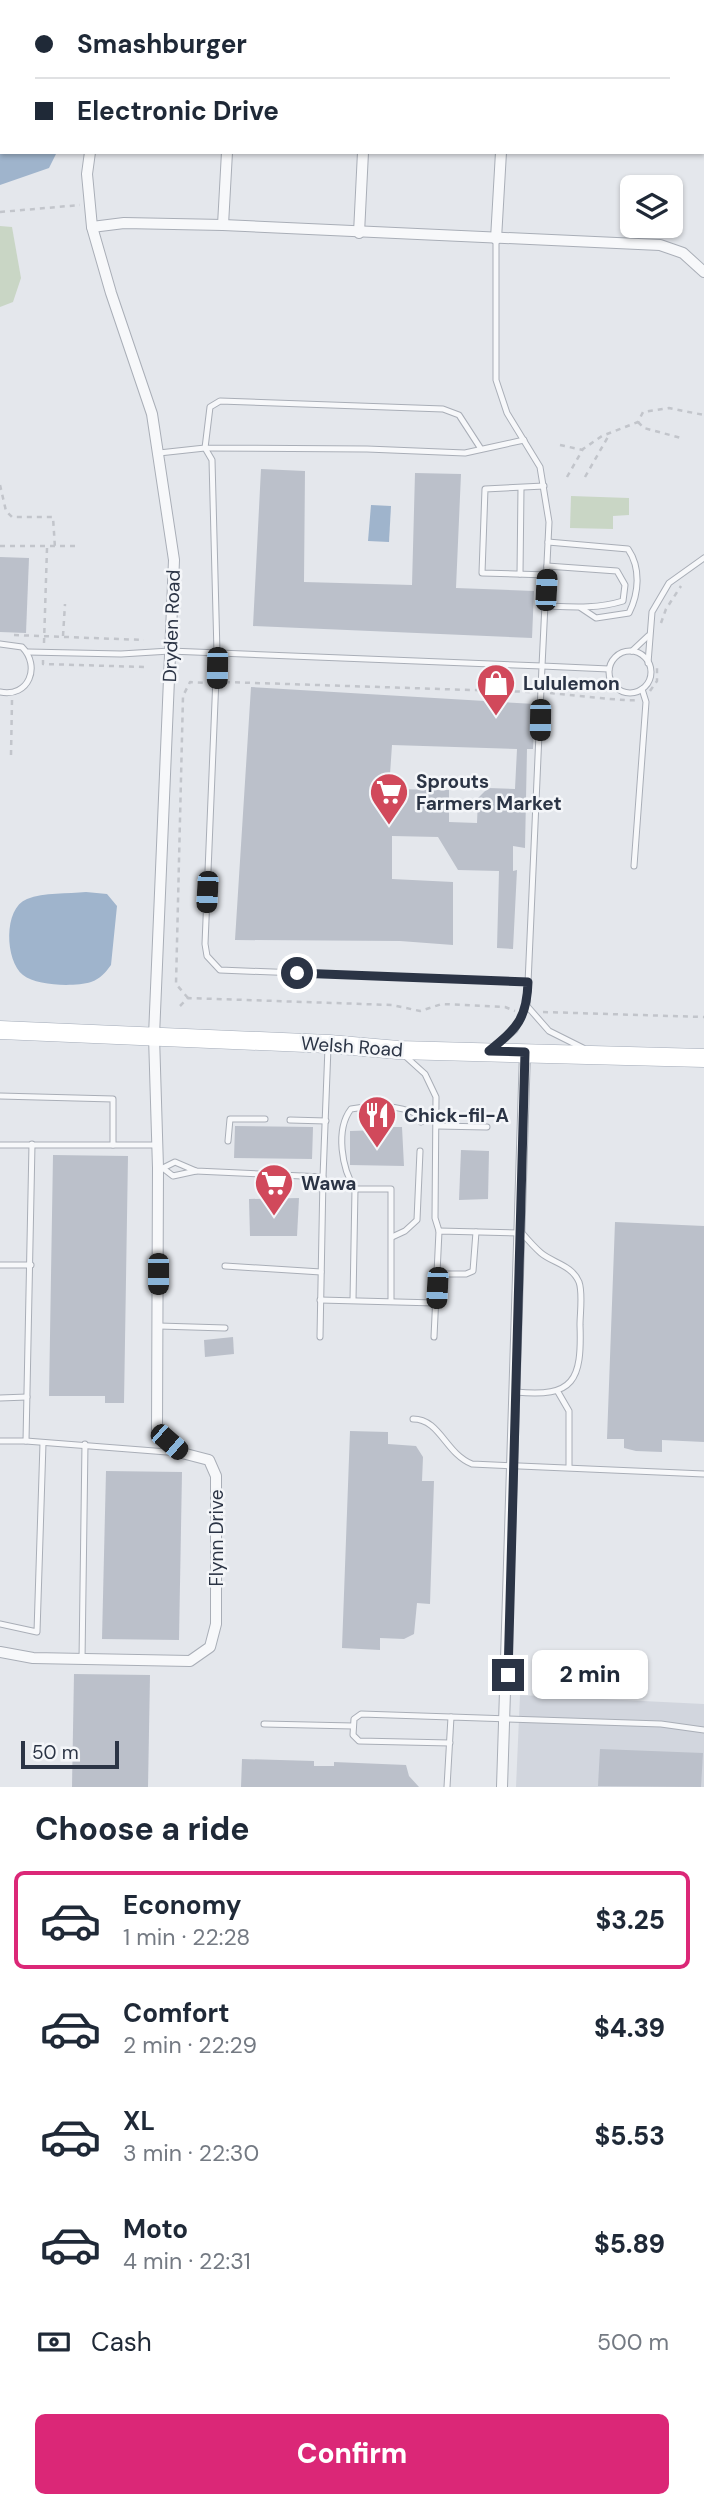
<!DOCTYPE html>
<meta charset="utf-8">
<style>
:root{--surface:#fff;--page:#f2f2f3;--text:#1f2937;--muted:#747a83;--line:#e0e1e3;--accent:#db2777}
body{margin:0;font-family:"DM Sans",sans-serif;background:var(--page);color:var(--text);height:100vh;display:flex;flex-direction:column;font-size:26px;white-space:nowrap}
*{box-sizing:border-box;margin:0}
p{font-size:23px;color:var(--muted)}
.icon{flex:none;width:38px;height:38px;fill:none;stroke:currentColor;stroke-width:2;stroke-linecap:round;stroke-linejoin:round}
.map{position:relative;height:1787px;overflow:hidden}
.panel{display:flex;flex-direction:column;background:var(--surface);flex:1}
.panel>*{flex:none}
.banner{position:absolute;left:0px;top:0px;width:705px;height:154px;box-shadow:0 2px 5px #0004;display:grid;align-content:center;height:154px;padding:0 35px;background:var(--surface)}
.controls{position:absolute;left:620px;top:175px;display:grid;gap:14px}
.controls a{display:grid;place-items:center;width:63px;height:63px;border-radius:10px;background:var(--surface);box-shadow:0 2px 5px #0004;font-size:35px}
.scale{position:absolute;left:21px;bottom:18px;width:98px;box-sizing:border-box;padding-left:7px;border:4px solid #2b3445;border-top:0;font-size:19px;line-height:24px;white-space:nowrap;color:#2b3445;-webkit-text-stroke:5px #f4f6f9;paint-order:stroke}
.end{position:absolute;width:32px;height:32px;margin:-16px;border:9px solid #2b3445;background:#fff;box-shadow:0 0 0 4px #fff}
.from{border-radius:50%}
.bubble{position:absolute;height:49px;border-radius:10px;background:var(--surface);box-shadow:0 2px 5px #0004;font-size:23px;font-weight:800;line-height:49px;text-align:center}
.car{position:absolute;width:21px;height:42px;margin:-21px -10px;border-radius:9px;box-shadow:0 0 5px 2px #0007;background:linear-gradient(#222 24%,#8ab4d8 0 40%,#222 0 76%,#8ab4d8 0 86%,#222 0)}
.banner b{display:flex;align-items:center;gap:24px;height:66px;font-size:26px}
.banner b+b{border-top:2px solid var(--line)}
.banner i{width:18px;height:18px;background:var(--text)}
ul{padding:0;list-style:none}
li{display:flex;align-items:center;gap:21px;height:98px;margin:0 14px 10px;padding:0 21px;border:4px solid transparent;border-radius:10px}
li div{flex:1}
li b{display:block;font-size:26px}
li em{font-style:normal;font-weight:800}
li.active{border-color:var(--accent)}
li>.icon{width:63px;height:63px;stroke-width:1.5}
h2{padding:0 35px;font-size:32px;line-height:84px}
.pay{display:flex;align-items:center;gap:18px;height:77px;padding:0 35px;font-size:26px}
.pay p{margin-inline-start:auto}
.button{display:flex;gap:14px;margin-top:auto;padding:14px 35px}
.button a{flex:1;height:80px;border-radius:10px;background:var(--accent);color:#fff;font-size:28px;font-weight:800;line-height:80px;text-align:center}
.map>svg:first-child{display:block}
.built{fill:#d2d6de}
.green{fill:#c9d6c5}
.water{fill:#9fb4cc}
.building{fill:#bbc0ca;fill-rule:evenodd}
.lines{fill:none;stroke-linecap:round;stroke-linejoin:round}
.service-casing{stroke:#a9aeb7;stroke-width:7}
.minor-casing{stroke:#a9aeb7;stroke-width:12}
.primary-casing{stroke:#a3abb8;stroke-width:19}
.path{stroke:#c2c5cb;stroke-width:2.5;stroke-dasharray:5 5;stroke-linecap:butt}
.service{stroke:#f7f8fa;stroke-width:5}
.minor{stroke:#f7f8fa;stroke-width:10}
.primary{stroke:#fff;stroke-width:18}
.route{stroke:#2b3445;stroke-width:9}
.labels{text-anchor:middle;stroke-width:5;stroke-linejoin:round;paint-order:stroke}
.street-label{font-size:19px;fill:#2b3445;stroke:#f4f6f9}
.poi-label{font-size:19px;font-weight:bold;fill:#2b3445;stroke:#f4f6f9;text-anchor:start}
</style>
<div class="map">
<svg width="704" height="1787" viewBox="0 0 704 1787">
<rect width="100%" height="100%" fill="#e4e7ec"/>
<polygon class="built" points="520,1695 704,1704 704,1787 516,1787"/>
<g class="green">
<polygon points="0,226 12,227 21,278 13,302 0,307"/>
<polygon points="571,496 629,498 629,515 613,516 613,529 570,528"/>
</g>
<g class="water">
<polygon points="0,78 2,152 57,152 49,168 0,185"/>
<polygon points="371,505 391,506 389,542 368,541"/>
<path d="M86,892L107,894L117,906L111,965C106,972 100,979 91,982C74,987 37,986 23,975C5,961 3,908 27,899C44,892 68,894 86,892Z"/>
</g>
<g class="building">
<polygon points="261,469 305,471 304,582 412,585 415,473 461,474 456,588 534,591 532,638 253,626"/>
<polygon points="0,557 29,558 26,633 0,632"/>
<path d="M251,687L535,704L533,749H527L525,848L513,846V871L517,870L513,949L497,948L499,871L458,870L438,837L392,836V879L453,882V945L400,941L235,940ZM392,745L517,749L515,789L488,788L478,798L477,823L449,822V790L389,789Z"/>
<polygon points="235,1126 313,1127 312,1159 234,1158"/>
<polygon points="381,1127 402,1127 404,1166 350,1165 350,1131 380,1130"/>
<polygon points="461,1150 489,1151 488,1199 459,1200"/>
<polygon points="53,1155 128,1156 124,1403 105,1403 105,1396 49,1396"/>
<polygon points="299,1198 297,1236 250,1236 249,1199"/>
<polygon points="615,1222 704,1226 704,1442 662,1440 662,1452 636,1451 624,1448 624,1439 607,1439"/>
<polygon points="233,1337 234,1354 205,1357 204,1340"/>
<polygon points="350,1431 388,1432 388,1444 416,1446 423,1457 422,1481 434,1481 430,1604 417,1603 414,1634 404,1639 380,1638 380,1650 342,1648"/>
<polygon points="106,1471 182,1472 179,1640 102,1639"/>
<polygon points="74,1674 150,1675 148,1787 72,1787"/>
<polygon points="600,1749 703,1753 701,1787 598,1786"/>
<polygon points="242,1759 314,1761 314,1766 334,1766 334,1762 406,1765 409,1776 419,1787 241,1787"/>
</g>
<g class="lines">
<g class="service-casing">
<g id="service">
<polyline points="496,239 496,380 507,413 540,467 549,522 542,666 609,669"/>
<polyline points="481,449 459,415 443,409 220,401 210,407 205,448 367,449 465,453 524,440"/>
<polyline points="159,453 205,448 212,460 217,653 205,944 207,956 220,970 528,982"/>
<polyline points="544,486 485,489 482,573 547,575"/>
<path d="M548,542L628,549C641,568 639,593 629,613L596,618L581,608"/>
<polyline points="520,574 521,488"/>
<path d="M545,606C572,607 597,609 623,601L625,585L617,571L547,566"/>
<path d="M0,644L22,647C41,666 29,698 0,692"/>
<polyline points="632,651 648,636"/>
<circle cx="630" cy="672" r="21"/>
<polyline points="28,652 121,654 170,651 542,666 527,1006 515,1030 494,1048"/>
<polyline points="648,663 652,612 669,583 704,558"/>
<polyline points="634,866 646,702 642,689"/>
<polyline points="527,1006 549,1031 583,1048"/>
<polyline points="404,1055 425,1074 436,1097 435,1218 439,1231"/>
<polyline points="0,1096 113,1099 113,1145"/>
<polyline points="290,1120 326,1121"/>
<polyline points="437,1126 487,1127"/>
<polyline points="228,1141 230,1119 265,1119"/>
<polyline points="0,1145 157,1145"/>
<polyline points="164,1169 173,1176 196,1171"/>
<polyline points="159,1170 175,1162 196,1171 323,1177 320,1337"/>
<polyline points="323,1177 328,1047"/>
<path d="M355,1189C342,1169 335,1130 351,1109C376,1105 396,1104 419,1115L421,1122"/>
<polyline points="392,1237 405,1231 417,1220 420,1151"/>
<polyline points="0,1265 31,1265"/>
<polyline points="225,1266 321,1272"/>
<polyline points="437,1274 466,1274 473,1271 476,1232"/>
<polyline points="320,1300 436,1303"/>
<polyline points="353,1300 355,1189 391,1189 391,1301"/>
<polyline points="159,1326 225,1328"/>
<path d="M434,1337L439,1231L522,1233C528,1240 534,1247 541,1253C553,1263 572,1265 579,1282C583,1293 580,1313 580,1325C582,1380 574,1398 516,1392"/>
<polyline points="558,1392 569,1411 569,1467"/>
<polyline points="0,1398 27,1397"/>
<path d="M413,1419C440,1419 445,1453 472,1464L704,1474"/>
<polyline points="0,1441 26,1441 32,1144"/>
<polyline points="26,1441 180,1453"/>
<polyline points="0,1624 37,1632 43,1443"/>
<polyline points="82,1660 85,1444"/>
<polyline points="264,1724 353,1726"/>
<polyline points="450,1743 359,1741 353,1735 354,1719 361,1714 451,1717"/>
<polyline points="447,1787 451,1717 661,1724 704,1730"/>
</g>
</g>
<g class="minor-casing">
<g id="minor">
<polyline points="123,2 123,0"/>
<polyline points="234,2 234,0"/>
<polyline points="370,2 370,0"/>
<polyline points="509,2 509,0"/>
<polyline points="223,225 227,152"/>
<polyline points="92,227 124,223 223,225 660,245 683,253 704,272"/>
<polyline points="359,233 363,152"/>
<polyline points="496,239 501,152"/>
<polyline points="0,1652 33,1658 190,1661 210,1647 216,1624 216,1476 209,1460 182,1453 157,1431 158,1168 154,1036 174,560 152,414 111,293 92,227 87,174 90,152"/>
<polyline points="502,1787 525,1052"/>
</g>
</g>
<g class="primary-casing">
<polyline id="primary" points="0,1030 329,1044 398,1050 704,1058"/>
</g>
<g class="path">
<polyline points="646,2 646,0"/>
<polyline points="0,3 1,0"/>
<polyline points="0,212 80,205"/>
<polyline points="638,422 644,428 681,438"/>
<polyline points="560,445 583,450"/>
<polyline points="567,477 583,449 602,436 638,422 643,412 669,408 704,415"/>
<polyline points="585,477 609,435"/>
<polyline points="0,485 6,511 12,517 53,517 55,548"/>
<polyline points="0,546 77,546"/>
<polyline points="661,623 666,609 681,586"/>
<polyline points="14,635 144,640"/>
<polyline points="63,636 65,604"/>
<polyline points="44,643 47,548"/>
<polyline points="43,660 43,664 144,667"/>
<polyline points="225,682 533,692"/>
<polyline points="650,691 657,681 657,668"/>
<path d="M550,693C563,694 631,702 636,700"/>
<polyline points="11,755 12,700"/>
<polyline points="188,998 176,984 183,696 190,682 207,683"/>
<polyline points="180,1006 188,998 392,1005 420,1011 442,1004 505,1007 515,1011"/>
<polyline points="543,1012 704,1017"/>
</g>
<use href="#service" class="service"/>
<use href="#minor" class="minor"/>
<use href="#primary" class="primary"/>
</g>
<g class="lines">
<path class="route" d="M297,973L528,982C527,1019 517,1028 489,1051L525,1052L508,1675"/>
</g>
<defs>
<g id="shop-pin" transform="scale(2.0125)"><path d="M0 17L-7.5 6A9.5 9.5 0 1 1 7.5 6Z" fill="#d1495b" stroke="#f4f6f9"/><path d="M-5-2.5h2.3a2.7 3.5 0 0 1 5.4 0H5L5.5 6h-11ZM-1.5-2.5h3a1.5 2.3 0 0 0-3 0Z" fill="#fff"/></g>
<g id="supermarket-pin" transform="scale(2.0125)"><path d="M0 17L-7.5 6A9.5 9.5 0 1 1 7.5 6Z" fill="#d1495b" stroke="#f4f6f9"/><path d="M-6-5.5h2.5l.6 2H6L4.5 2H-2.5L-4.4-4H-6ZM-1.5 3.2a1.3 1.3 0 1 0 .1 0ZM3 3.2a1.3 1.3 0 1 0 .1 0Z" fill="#fff"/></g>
<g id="restaurant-pin" transform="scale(2.0125)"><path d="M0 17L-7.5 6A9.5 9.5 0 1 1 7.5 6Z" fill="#d1495b" stroke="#f4f6f9"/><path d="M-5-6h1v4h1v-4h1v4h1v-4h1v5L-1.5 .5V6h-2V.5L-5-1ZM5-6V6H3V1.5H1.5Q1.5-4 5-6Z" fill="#fff"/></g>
</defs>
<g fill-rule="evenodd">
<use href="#shop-pin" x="496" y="683"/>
<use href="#supermarket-pin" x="389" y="792"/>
<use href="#restaurant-pin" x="377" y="1115"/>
<use href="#supermarket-pin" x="274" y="1183"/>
</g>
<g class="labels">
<g class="street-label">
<text transform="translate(171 626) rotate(-88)" y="7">Dryden Road</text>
<text transform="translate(352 1046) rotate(4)" y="7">Welsh Road</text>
<text transform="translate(216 1538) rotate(-90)" y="7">Flynn Drive</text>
</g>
<g class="poi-label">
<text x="523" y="690">Lululemon</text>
<text x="416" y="788">Sprouts<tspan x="416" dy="22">Farmers Market</tspan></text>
<text x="404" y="1122">Chick-fil-A</text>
<text x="301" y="1190">Wawa</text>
</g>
</g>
</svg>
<div class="controls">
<a><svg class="icon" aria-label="layers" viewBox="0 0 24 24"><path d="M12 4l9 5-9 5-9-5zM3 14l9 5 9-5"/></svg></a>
</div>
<div class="scale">50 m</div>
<i class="end from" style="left:297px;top:973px"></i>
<i class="end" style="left:508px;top:1675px"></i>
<div class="bubble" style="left:532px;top:1650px;width:116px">2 min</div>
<i class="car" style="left:546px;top:590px;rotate:3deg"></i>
<i class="car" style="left:217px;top:668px;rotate:181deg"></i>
<i class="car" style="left:540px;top:720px;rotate:181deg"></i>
<i class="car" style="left:207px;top:892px;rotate:183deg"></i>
<i class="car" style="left:158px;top:1274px;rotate:180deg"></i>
<i class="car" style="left:437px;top:1288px;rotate:183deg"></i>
<i class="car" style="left:169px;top:1442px;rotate:131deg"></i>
<div class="banner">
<b><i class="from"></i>Smashburger</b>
<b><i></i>Electronic Drive</b>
</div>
</div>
<section class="panel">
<h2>Choose a ride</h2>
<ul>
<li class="active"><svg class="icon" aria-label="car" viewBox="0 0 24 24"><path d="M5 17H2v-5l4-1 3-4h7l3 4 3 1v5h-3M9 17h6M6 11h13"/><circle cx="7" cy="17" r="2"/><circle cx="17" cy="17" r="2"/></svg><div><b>Economy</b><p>1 min · 22:28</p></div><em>$3.25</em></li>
<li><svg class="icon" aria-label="car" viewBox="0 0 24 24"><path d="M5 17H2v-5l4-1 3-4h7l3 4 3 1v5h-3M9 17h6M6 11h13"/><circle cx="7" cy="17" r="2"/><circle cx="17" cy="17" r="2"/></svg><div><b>Comfort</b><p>2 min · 22:29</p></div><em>$4.39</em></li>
<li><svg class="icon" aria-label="car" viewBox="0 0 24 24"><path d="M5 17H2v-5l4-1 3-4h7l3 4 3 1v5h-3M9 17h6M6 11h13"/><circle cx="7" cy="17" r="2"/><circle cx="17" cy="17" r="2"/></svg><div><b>XL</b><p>3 min · 22:30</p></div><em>$5.53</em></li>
<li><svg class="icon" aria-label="car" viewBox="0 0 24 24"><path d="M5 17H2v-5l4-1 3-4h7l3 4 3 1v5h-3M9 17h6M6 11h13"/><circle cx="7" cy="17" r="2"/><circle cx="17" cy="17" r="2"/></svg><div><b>Moto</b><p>4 min · 22:31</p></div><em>$5.89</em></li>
</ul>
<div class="pay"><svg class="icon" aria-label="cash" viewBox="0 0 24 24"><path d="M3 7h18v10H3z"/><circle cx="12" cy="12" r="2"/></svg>Cash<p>500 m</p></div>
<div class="button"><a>Confirm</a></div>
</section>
